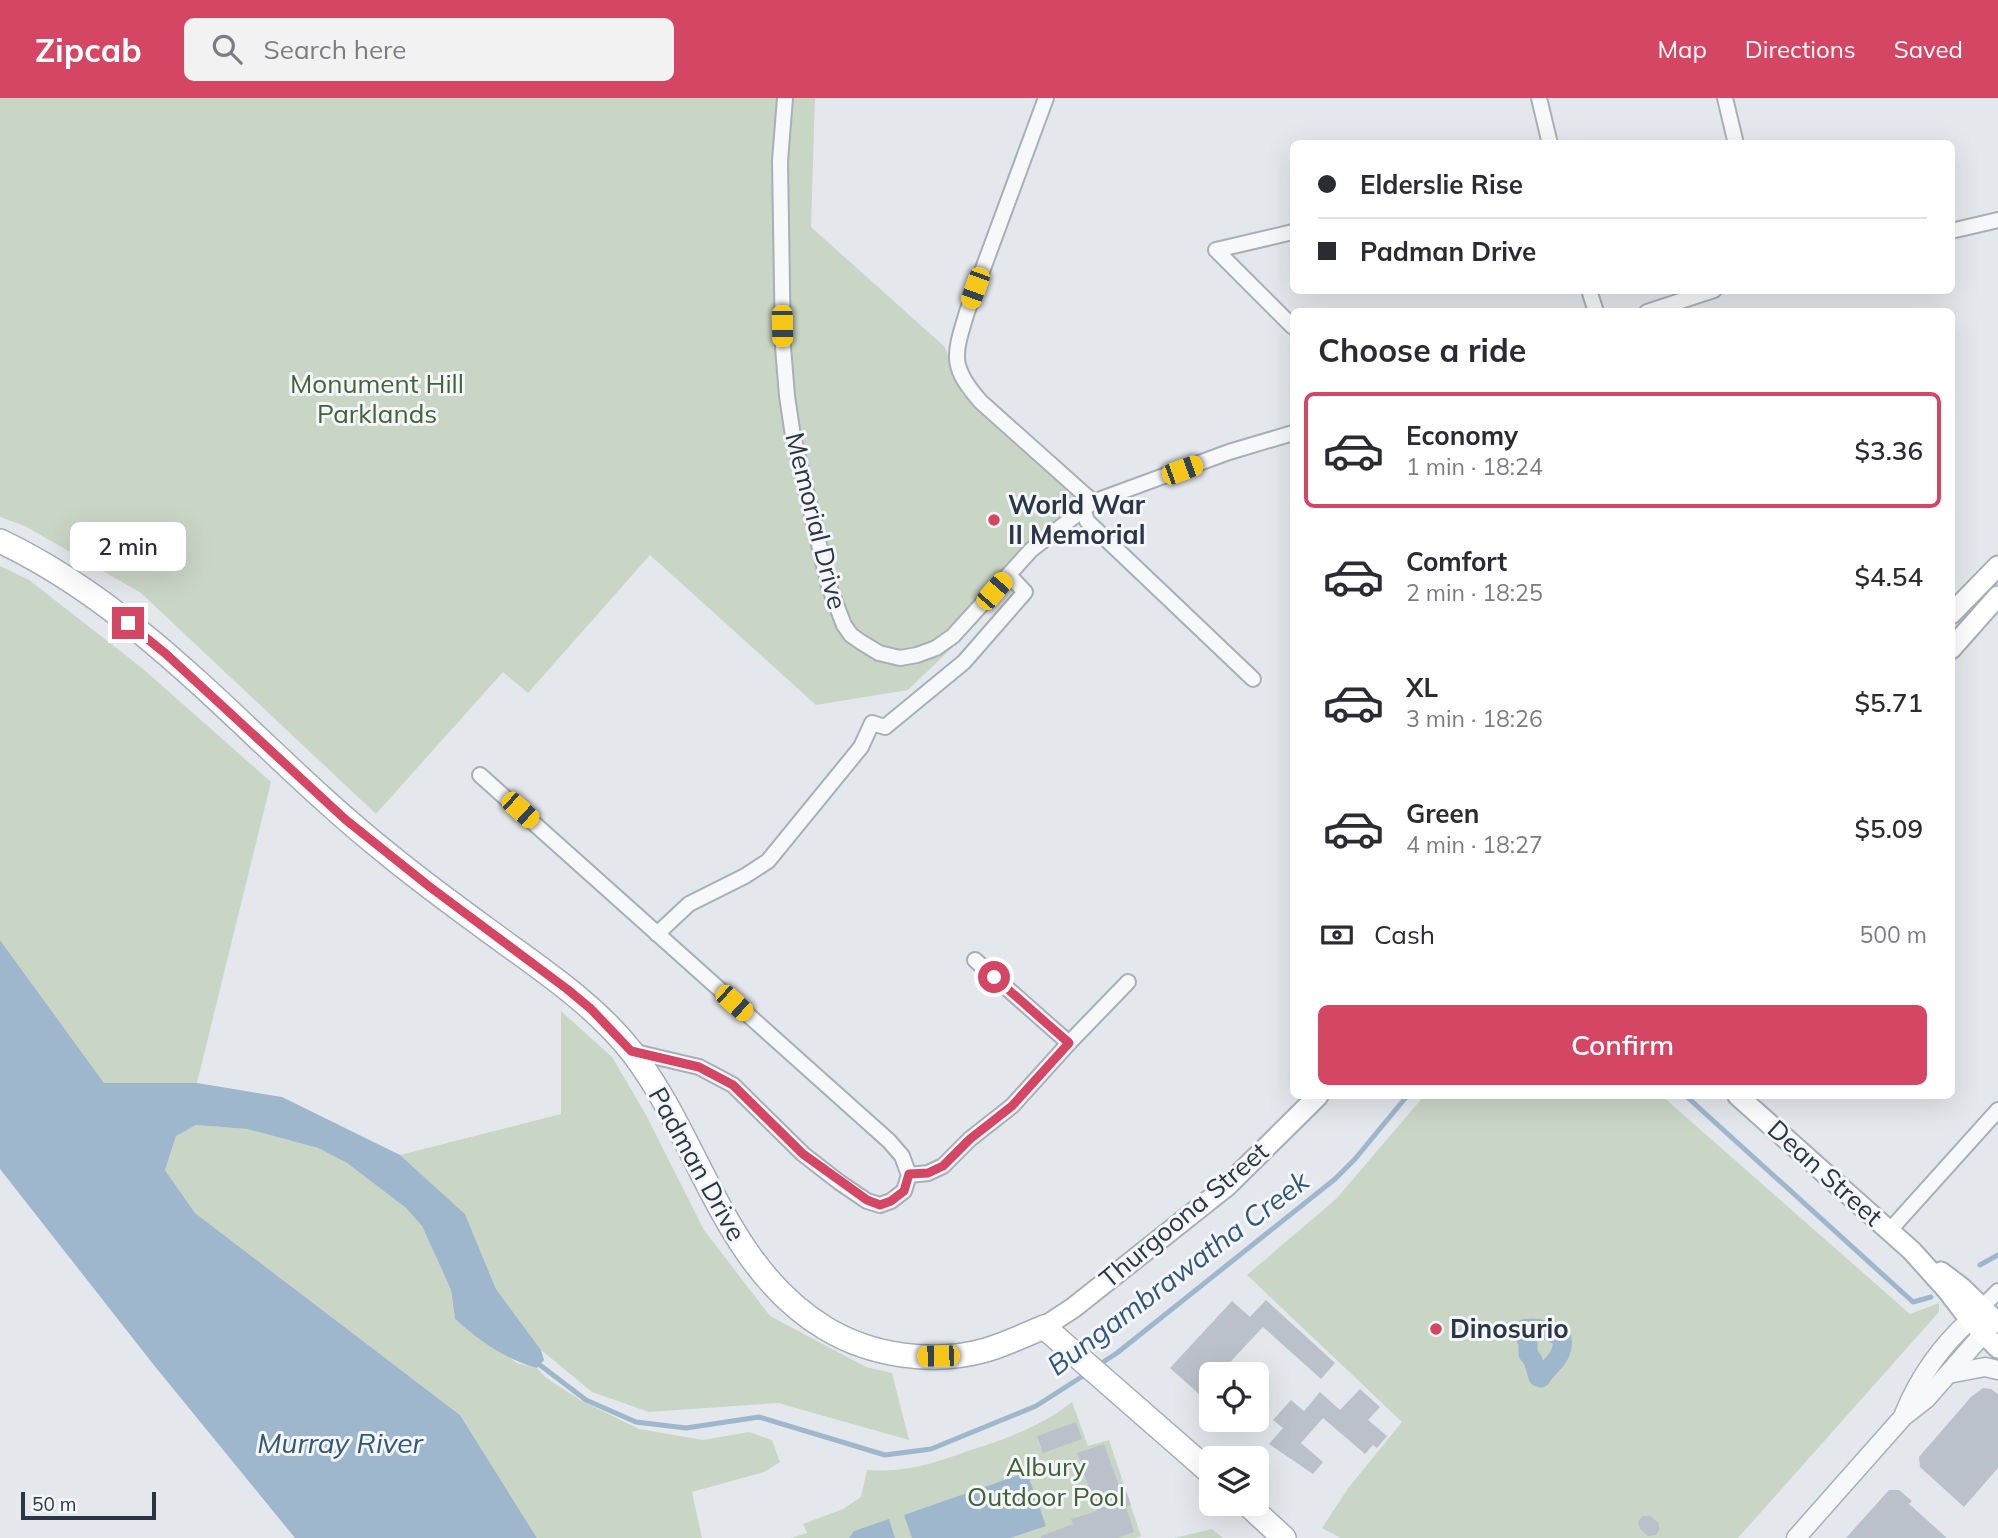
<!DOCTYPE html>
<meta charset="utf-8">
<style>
:root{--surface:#fff;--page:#f2f2f3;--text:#2b2b33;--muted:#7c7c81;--line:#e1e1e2;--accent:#d44663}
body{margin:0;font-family:Mulish,sans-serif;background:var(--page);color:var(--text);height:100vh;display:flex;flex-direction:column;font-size:26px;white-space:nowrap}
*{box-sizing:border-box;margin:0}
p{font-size:23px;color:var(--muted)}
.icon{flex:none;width:38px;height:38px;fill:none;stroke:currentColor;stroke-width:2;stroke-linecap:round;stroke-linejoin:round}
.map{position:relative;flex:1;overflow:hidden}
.panel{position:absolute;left:1290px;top:210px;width:665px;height:791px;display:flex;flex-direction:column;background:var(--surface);border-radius:10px;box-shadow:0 7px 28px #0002}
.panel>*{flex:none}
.hud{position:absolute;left:1290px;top:42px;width:665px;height:154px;border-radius:10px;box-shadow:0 7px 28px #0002;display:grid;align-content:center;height:154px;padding:0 28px;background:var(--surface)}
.tools{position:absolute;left:1199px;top:1264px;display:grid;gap:14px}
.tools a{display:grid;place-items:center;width:70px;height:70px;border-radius:10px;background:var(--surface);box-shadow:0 7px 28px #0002;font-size:35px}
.scale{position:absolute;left:21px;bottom:18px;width:135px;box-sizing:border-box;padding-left:7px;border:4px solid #2a3645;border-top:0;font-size:19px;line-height:24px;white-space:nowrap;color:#2a3645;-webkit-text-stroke:5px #f4f6f9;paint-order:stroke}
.end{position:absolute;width:32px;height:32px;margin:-16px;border:9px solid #d44663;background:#fff;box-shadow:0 0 0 4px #fff}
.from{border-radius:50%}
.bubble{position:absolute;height:49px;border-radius:10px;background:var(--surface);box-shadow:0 7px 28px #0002;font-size:23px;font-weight:600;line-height:49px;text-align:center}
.car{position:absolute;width:21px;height:42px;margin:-21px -10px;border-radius:9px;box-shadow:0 0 5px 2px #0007;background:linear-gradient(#f5c518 24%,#345 0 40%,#f5c518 0 76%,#345 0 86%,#f5c518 0)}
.hud b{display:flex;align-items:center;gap:24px;height:66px;font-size:26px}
.hud b+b{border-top:2px solid var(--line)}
.hud i{width:18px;height:18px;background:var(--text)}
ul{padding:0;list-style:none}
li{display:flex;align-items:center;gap:21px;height:116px;margin:0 14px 10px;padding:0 14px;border:4px solid transparent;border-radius:10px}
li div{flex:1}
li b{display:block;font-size:26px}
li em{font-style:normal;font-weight:600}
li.current{border-color:var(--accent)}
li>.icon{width:63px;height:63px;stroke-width:1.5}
h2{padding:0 28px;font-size:32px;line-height:84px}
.pay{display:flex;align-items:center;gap:18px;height:77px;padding:0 28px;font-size:26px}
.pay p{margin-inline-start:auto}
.cta{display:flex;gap:14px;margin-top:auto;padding:14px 28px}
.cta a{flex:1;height:80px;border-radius:10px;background:var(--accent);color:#fff;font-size:28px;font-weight:600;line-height:80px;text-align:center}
header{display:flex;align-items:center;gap:42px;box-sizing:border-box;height:98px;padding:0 35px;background:var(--accent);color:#fff}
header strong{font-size:33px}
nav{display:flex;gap:38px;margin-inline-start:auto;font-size:24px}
.search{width:490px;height:63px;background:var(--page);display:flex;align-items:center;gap:18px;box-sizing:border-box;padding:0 24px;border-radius:10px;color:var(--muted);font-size:26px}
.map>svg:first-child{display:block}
.green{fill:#cad6c5}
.water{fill:#9eb7cd}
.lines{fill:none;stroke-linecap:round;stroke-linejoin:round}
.stream{stroke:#9eb7cd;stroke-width:5}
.canal{stroke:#9eb7cd;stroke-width:19}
.building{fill:#bbc1ca}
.minor-casing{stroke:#a8afb7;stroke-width:18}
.tertiary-casing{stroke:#a8afb7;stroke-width:21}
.secondary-casing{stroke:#a8afb7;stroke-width:23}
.primary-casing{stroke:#a3acb8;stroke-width:26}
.minor{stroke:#f7f8fa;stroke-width:14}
.tertiary{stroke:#f7f8fa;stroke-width:18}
.secondary{stroke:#fff;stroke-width:19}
.primary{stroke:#fff;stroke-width:23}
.route{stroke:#d44663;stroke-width:9}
.poi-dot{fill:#d44663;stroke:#f4f6f9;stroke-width:2.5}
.labels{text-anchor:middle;stroke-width:6;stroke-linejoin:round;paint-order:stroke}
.park-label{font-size:26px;fill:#426237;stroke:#f4f6f9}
.poi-label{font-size:26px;font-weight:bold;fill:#2a3645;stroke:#f4f6f9;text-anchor:start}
.street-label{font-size:26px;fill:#2a3645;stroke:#f4f6f9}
.water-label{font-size:28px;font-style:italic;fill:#33577b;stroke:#f4f6f9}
</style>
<header>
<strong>Zipcab</strong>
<div class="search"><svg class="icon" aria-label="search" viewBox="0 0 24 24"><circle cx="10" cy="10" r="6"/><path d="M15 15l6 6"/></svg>Search here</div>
<nav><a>Map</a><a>Directions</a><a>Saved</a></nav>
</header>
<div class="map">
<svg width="1998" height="1440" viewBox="0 0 1998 1440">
<rect width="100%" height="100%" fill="#e4e8ec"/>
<g class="green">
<polygon points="0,0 815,0 811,129 945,249 962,296 1089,406 1031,444 954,548 908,592 816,607 650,457 528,595 503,574 376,716 141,495 25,428 0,419"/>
<polygon points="0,468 29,482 142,570 271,684 197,985 104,985 0,842"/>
<polygon points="561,913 612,959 645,1015 704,1132 770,1218 866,1269 892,1275 909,1342 778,1305 649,1314 592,1294 541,1252 496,1191 465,1116 400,1057 561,1016"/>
<polygon points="1424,998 1662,998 1910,1216 1939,1205 1939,1214 1738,1440 1341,1440 1322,1430 1349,1389 1402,1324 1247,1177 1336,1101"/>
<polygon points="196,1027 247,1031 318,1050 347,1065 406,1110 422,1128 451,1192 455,1221 517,1265 537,1270 545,1279 580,1302 639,1331 703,1342 749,1334 772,1342 780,1364 764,1374 692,1394 702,1440 537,1440 460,1317 195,1115 165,1072 176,1037"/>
<path d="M1072,1304L1088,1348L1109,1342L1141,1438L1136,1440H791L807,1435L803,1426L843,1411L861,1399L867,1372C912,1374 933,1365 974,1351C1009,1340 1043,1327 1072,1304Z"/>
<polygon points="1212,1431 1223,1440 1174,1440"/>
</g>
<g class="water">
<path d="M0,842L104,985H197L282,999L400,1057L465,1116L496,1191L541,1252L544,1262L537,1270C505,1261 480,1243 455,1221L451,1192L422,1128L406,1110L347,1065L318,1050L247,1031L196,1027L176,1038L165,1072L195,1115L460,1317L537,1440H295L153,1266L0,1071Z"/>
<polygon points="1027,1374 1046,1428 1010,1440 912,1440 904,1417"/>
<polygon points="889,1421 895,1440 849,1440 854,1433"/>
</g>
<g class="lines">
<g class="stream">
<polyline points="1686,998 1913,1204 1931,1199"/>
<polyline points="1980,1167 1998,1157"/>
<polyline points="536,1264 586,1302 636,1324 686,1330 759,1319 885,1357 931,1351 1036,1308 1086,1276"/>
<polyline points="1097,1268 1117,1255 1335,1081 1355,1061 1407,998"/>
</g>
<path class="canal" d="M1524,1236L1528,1245V1256L1533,1262L1538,1279L1541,1280C1549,1267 1565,1259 1562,1241C1554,1233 1536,1228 1524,1231"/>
</g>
<g class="building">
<polygon points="1266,1202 1335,1265 1321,1281 1263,1229 1219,1276 1211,1276 1211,1285 1200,1297 1170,1270 1232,1203 1250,1219"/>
<polygon points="1983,1290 1991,1291 1998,1296 1998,1370 1964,1409 1920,1369 1919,1359 1971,1299"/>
<polygon points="1360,1291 1380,1309 1368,1322 1387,1338 1377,1350 1373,1347 1365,1356 1323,1320 1301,1345 1323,1364 1313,1376 1269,1346 1283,1330 1273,1322 1291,1302 1304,1313 1320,1294 1340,1312"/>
<polygon points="1076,1324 1082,1341 1043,1355 1037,1338"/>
<polygon points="1104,1346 1120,1391 1125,1390 1131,1407 1126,1409 1134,1434 1117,1440 1041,1440 1041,1438 1073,1426 1071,1421 1097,1413 1077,1355"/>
<polygon points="1889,1392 1899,1392 1912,1403 1909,1406 1947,1440 1846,1440"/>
<polygon points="1642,1418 1650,1418 1659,1425 1659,1432 1656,1437 1648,1438 1640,1431 1638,1424"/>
</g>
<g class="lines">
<g class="minor-casing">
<g id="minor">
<polyline points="785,0 780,63 783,249 787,298 793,338 829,488 844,527 851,537 861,544 879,555 900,560 917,557 936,550 953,538 1031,452 1093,404 1229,354 1293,335"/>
<path d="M1046,0L967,214C954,257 949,268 981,304L1093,404"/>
<polyline points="1539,0 1550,46"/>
<polyline points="1725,0 1736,46"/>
<polyline points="1951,133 1998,122"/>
<polyline points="1293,134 1216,152 1293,229"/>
<polyline points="1589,192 1596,214"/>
<polyline points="1647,214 1714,192"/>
<polyline points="1083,411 1087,423 1253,581"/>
<polyline points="480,677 889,1043 902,1058 909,1077 904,1093 891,1103 880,1107 867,1103 839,1084 803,1056 733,987 699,969 631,953"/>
<polyline points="657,836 689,806 745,778 768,763 861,649 872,625 885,629 964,564 1025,494 1009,477"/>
<polyline points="975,862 1069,945"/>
<polyline points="909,1077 928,1075 943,1068 970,1041 1012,1008 1069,945 1128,884"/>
<polyline points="1890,1132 1998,1012"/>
<polyline points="1982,1209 1998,1193"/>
</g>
</g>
<g class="tertiary-casing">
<g id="tertiary">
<polyline points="1948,1276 1985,1269 1998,1272"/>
<path d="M1904,1316C1919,1279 1940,1249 1970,1222"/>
<polyline points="1796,1440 1903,1319 1926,1301 1983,1236"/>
</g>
</g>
<g class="secondary-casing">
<g id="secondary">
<polyline points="1951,516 1998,468"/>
<polyline points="1951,551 1998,498"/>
<polyline points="1738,998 1912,1153 1947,1192 1970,1222 1998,1250"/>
<polyline points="1941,1174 1962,1190 1998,1225"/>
<polyline points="1044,1229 1073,1210 1227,1088 1318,998"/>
</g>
</g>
<g class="primary-casing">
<g id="primary">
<path d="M0,443C152,515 259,654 389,757C428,789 470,819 511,849C554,880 599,912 632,954C701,1044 723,1168 825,1230C871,1258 934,1267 986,1252C1006,1246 1025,1237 1044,1229L1211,1375"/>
<polyline points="1246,1405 1284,1440"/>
</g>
</g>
<use href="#minor" class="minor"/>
<use href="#tertiary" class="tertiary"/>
<use href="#secondary" class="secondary"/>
<use href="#primary" class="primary"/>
</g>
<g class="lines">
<polyline class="route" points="128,525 166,556 346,722 430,789 567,891 591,911 631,953 699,969 733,987 803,1056 867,1102 880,1107 891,1103 904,1093 909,1076 928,1075 943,1068 970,1041 1012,1008 1069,945 994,879"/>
</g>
<g class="poi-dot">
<circle cx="994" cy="422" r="7"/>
<circle cx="1436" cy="1231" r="7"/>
</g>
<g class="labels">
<g class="park-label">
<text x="377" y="295">Monument Hill<tspan x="377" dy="30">Parklands</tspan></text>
<text x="1046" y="1378">Albury<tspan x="1046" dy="30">Outdoor Pool</tspan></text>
</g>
<g class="poi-label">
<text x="1008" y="416">World War<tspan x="1008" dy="30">II Memorial</tspan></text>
<text x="1450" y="1240">Dinosurio</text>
</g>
<g class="street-label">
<text transform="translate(816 423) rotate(76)" y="9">Memorial Drive</text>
<text transform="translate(697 1066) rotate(61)" y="9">Padman Drive</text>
<text transform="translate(1825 1075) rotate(42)" y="9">Dean Street</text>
<text transform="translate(1184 1117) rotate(-40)" y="9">Thurgoona Street</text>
</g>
<g class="water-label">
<text transform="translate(1178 1175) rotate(-37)" y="10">Bungambrawatha Creek</text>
<text x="340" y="1355">Murray River</text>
</g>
</g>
</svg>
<div class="tools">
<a><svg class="icon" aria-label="locate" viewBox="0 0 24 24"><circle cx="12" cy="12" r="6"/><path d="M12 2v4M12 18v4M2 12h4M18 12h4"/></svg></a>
<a><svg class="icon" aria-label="layers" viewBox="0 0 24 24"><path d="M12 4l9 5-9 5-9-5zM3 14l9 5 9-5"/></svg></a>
</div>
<div class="scale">50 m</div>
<i class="end from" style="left:994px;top:879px"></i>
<i class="end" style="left:128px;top:525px"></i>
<div class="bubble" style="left:70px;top:424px;width:116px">2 min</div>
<i class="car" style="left:975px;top:190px;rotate:200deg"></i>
<i class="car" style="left:782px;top:228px;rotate:179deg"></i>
<i class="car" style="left:1182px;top:372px;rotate:70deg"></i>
<i class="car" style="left:994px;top:493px;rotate:41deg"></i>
<i class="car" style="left:520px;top:712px;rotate:132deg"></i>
<i class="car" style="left:734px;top:905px;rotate:132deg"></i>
<i class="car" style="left:938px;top:1258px;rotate:269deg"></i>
<div class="hud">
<b><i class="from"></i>Elderslie Rise</b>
<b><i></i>Padman Drive</b>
</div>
<section class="panel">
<h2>Choose a ride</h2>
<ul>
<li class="current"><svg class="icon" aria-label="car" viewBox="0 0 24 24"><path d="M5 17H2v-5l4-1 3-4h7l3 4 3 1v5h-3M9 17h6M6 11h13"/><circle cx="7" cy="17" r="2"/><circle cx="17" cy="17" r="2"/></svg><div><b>Economy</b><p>1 min · 18:24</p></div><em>$3.36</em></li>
<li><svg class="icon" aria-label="car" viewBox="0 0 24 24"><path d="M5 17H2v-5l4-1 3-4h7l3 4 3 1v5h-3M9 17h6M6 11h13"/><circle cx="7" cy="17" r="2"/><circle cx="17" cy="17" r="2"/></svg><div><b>Comfort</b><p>2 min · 18:25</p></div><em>$4.54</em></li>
<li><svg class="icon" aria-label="car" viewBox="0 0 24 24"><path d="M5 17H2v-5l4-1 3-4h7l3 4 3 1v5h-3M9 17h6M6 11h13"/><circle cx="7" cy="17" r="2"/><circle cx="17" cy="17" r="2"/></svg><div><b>XL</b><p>3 min · 18:26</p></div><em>$5.71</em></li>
<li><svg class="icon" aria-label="car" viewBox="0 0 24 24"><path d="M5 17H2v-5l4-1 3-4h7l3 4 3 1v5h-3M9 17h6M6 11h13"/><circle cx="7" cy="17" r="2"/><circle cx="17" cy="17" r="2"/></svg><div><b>Green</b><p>4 min · 18:27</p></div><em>$5.09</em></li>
</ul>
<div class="pay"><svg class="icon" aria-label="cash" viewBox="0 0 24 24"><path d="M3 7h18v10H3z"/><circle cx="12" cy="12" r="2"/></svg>Cash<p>500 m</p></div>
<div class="cta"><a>Confirm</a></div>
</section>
</div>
